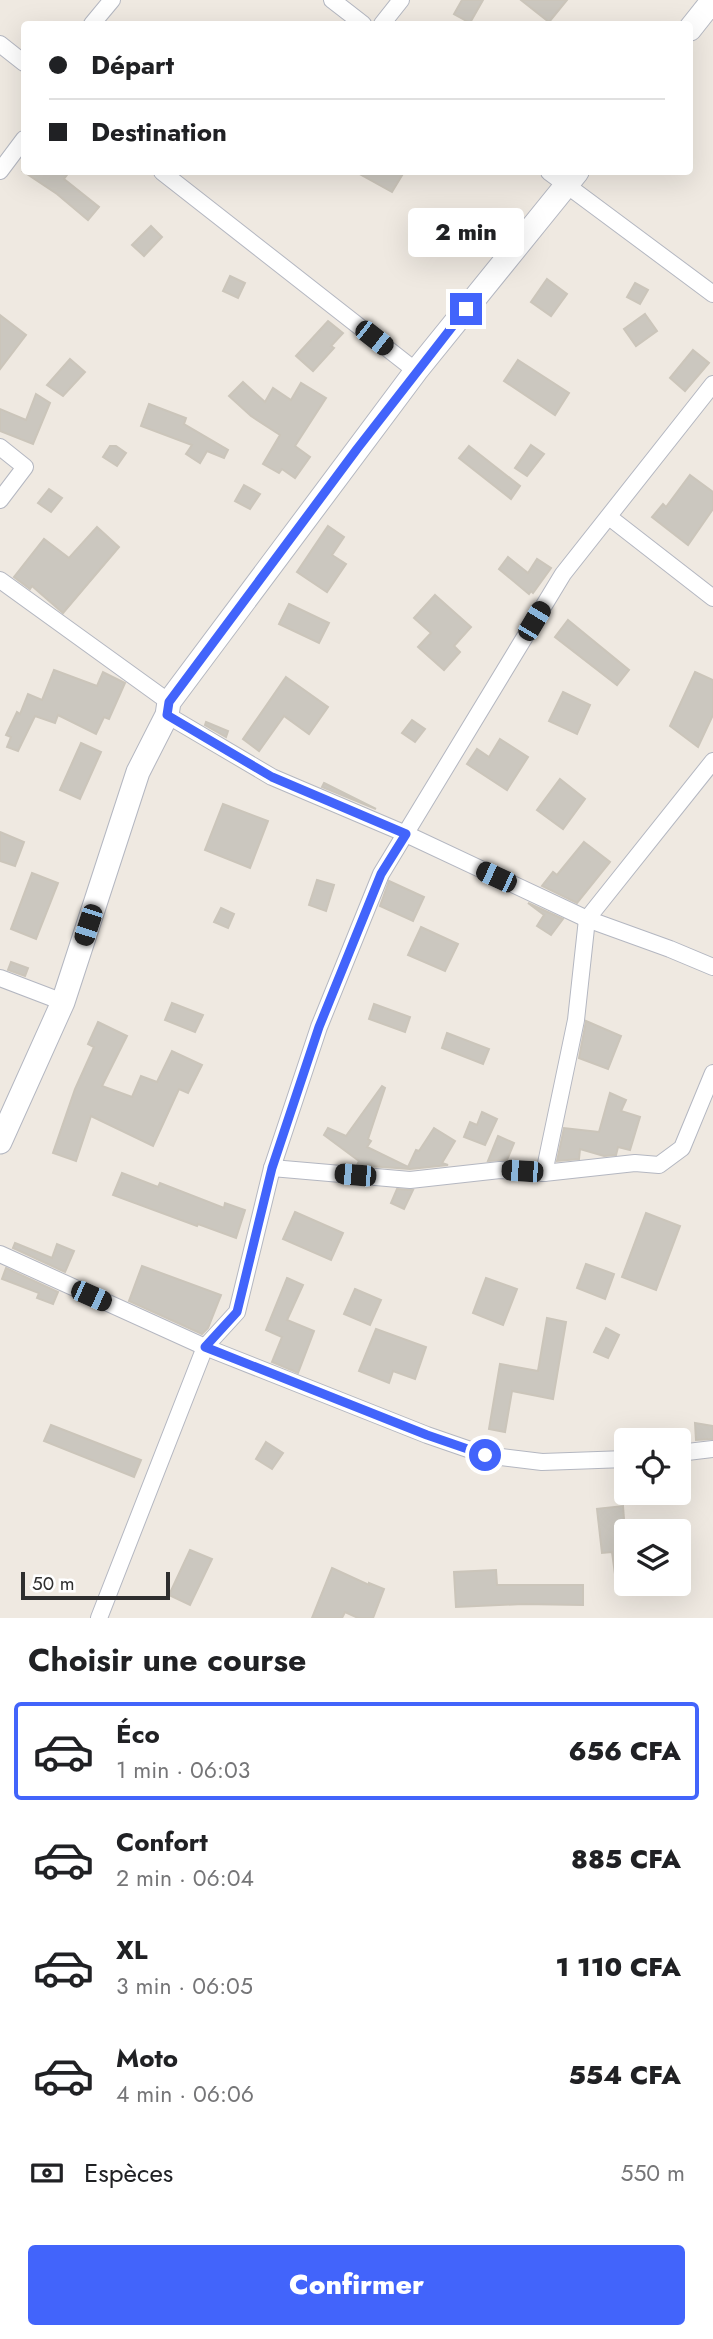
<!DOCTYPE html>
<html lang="fr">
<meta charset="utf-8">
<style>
:root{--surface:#fff;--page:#f2f2f2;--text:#202124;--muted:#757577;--line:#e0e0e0;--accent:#4264fb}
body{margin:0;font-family:Jost,sans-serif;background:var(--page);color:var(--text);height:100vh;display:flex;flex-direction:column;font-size:26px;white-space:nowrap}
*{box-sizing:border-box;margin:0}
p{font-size:23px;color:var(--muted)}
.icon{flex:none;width:38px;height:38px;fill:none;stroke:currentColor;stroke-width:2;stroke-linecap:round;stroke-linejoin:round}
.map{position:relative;height:1618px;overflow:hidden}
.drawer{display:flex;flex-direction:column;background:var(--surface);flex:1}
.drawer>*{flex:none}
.guide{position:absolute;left:21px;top:21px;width:672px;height:154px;border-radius:7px;box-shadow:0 7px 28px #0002;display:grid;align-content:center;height:154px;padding:0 28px;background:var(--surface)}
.buttons{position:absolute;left:614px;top:1428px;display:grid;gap:14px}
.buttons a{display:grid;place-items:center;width:77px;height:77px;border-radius:7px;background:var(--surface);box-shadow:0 7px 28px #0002;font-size:35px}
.scale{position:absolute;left:21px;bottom:18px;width:149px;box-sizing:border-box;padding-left:7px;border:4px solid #2e2e2e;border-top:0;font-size:19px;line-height:24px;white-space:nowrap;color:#2e2e2e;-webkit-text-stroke:5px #fff;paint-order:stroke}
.end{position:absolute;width:32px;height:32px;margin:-16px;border:9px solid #4264fb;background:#fff;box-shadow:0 0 0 4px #fff}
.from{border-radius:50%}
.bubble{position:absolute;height:49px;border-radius:7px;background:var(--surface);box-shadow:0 7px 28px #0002;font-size:23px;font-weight:800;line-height:49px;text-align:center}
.car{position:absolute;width:21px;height:42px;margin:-21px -10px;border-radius:9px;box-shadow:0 0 5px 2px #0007;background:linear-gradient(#222 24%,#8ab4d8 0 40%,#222 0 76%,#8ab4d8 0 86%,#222 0)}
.guide b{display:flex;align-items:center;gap:24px;height:66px;font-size:26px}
.guide b+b{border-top:2px solid var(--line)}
.guide i{width:18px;height:18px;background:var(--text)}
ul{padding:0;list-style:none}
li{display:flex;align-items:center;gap:21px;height:98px;margin:0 14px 10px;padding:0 14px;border:4px solid transparent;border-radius:7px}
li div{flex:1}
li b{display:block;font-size:26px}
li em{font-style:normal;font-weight:800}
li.active{border-color:var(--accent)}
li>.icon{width:63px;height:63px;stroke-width:1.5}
h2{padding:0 28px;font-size:32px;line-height:84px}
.pay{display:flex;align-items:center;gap:18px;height:77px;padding:0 28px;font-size:26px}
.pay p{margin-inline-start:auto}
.primary-button{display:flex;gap:14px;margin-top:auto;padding:14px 28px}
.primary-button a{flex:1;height:80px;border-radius:7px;background:var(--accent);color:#fff;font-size:28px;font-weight:800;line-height:80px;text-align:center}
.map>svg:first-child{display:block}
.building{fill:#cbc7bf;stroke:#cbc5ba;stroke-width:2}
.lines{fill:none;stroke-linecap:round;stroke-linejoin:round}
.street-casing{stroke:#b4b7c1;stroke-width:18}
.secondary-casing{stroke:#b4b7c1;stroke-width:25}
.street{stroke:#fff;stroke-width:16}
.secondary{stroke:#fff;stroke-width:23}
.route{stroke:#4264fb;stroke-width:9}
</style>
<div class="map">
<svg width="713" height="1618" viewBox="0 0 713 1618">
<rect width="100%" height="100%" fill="#efe9e1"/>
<g class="building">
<polygon points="462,0 483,0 470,23 454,14"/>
<polygon points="521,0 567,0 549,22"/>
<polygon points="24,172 69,172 64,179 99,207 88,220 57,194"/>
<polygon points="356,172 404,172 392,192"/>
<polygon points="151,226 162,237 144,256 132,245"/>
<polygon points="230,276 245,283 238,298 223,291"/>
<polygon points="547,279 567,294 551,316 531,302"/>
<polygon points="635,283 648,290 640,304 627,297"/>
<polygon points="645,314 657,331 636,346 624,329"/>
<polygon points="0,315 26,335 0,369"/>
<polygon points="328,321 343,333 331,346 334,348 313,371 296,356"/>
<polygon points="693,350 709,363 685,391 670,378"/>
<polygon points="70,359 85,372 63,396 47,385"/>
<polygon points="518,360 569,393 555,415 504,381"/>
<polygon points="243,382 265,402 273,388 291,400 301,383 326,398 295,446 310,457 295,478 282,469 279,473 263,464 280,435 251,416 229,396"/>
<polygon points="36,394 50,403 33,444 0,431 0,409 26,420"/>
<polygon points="149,404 186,418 184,424 228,450 224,458 207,451 200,463 186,454 192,445 141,426"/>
<polygon points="531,445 544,454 527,476 515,468"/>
<polygon points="110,446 116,446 126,453 117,466 103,457"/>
<polygon points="469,446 520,486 511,499 459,458"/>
<polygon points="690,475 713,492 713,509 688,545 652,517 663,504 666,507"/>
<polygon points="244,485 260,494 250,509 235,501"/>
<polygon points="49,489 62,498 51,512 38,503"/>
<polygon points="328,526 344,537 332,555 346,564 327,592 297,572"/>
<polygon points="97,527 119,547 63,613 32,586 30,589 14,577 44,539 69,558"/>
<polygon points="508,557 528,573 537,559 551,568 533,593 531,591 529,594 499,569"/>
<polygon points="435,595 471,627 454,646 460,652 444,670 418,647 431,633 414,618"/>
<polygon points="289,604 329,623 319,643 279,624"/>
<polygon points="568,620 629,670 617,685 555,637"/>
<polygon points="54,670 97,686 103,672 125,683 109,719 104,717 96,734 58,715 55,723 35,716 18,751 7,747 11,737 6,735 17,712 20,714 28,694 42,700"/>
<polygon points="695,672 713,680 713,715 698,747 670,726"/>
<polygon points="286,677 328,707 309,734 284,716 259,751 243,739"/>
<polygon points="563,692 590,705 577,734 549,721"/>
<polygon points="412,720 425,729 415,742 402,733"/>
<polygon points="206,722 228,731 226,737 205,725"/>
<polygon points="500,739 528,757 507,790 467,764 477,749 489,757"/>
<polygon points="81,743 101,752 80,799 60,790"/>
<polygon points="560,779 585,799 563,829 537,810"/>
<polygon points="324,783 376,809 322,787"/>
<polygon points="223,804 268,821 250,868 205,850"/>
<polygon points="0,832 24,842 15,866 0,861"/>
<polygon points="584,842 610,862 577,903 542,886 553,872 557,875"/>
<polygon points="32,873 58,883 36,939 11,929"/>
<polygon points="317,880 334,885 326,911 309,905"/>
<polygon points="389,881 424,897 413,921 380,906"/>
<polygon points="528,903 563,919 551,935 537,926 544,915"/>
<polygon points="221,908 234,914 228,928 214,922"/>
<polygon points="421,927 458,944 445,971 408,955"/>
<polygon points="11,962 28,968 25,976 8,970"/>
<polygon points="172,1003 203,1015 195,1032 165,1020"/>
<polygon points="374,1004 410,1017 405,1032 369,1019"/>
<polygon points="586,1021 621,1036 608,1069 579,1058"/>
<polygon points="98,1022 127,1036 102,1086 132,1097 141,1076 157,1082 172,1051 202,1065 188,1093 179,1089 153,1146 91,1116 76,1161 53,1153 75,1089 94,1047 88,1044"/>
<polygon points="447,1033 489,1049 483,1064 442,1048"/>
<polygon points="382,1086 385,1088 368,1139 371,1141 367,1147 408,1167 416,1150 419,1151 434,1128 455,1141 442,1163 448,1165 410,1169 357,1165 359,1161 324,1135 328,1128 346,1136"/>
<polygon points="610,1093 626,1100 621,1111 640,1117 630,1150 618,1147 616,1155 604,1156 580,1149 579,1159 557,1161 564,1128 599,1132"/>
<polygon points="482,1112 497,1119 485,1145 464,1137 470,1122 477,1125"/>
<polygon points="498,1136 514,1143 507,1160 488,1161"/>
<polygon points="122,1173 158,1187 160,1183 224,1208 225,1203 245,1210 236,1238 198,1224 197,1226 113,1195"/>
<polygon points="397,1189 413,1190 404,1209 391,1203"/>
<polygon points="295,1212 343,1233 331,1260 283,1239"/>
<polygon points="646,1213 680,1226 656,1290 622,1277"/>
<polygon points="15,1243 52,1258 57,1244 74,1251 65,1272 13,1248"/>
<polygon points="586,1264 614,1274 605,1299 577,1288"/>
<polygon points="142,1266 221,1295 208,1328 202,1334 129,1301"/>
<polygon points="6,1268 58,1292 53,1304 37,1298 39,1293 2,1279"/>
<polygon points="287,1278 303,1285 287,1320 314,1331 298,1373 272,1362 282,1337 266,1330"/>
<polygon points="486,1278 517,1289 503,1325 473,1313"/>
<polygon points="355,1289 381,1300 370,1325 344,1314"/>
<polygon points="547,1318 566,1322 553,1399 512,1391 505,1432 489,1429 500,1364 538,1371"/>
<polygon points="606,1328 619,1335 608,1358 594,1352"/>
<polygon points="376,1329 426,1347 415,1379 393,1371 389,1383 359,1371"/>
<polygon points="695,1423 713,1426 713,1439 696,1440"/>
<polygon points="51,1425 141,1460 134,1477 44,1441"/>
<polygon points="266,1442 283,1453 272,1469 256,1459"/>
<polygon points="623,1506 626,1545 626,1588 617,1589 612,1552 602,1553 597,1509"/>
<polygon points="190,1550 212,1559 190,1605 169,1595"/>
<polygon points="332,1568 369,1585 369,1583 384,1589 373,1618 358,1618 345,1612 342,1618 312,1618"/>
<polygon points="496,1570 497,1585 583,1585 583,1605 523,1604 456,1607 454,1572"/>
</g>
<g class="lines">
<g class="street-casing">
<g id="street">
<polyline points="332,0 363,24"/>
<polyline points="92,24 112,0"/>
<polyline points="382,24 401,0"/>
<polyline points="0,44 24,63"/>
<polyline points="0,171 24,139"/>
<polyline points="162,172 416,371"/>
<polyline points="549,172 713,294"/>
<polyline points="0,447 25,467 0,500"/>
<polyline points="609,517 713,598"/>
<polyline points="0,580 169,702"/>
<polyline points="167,715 272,777 406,834 587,919 670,949 713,967"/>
<polyline points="0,978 63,1002"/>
<polyline points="272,1168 410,1180 500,1170 544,1173 635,1163 659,1165 682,1148 713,1073"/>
<polyline points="544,1173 576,1020 587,919 713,761"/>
<polyline points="0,1254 205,1347 427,1435 485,1455 542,1462 626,1459"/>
<polyline points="679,1453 713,1449"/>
<polyline points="99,1618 205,1347 237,1312 272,1168 319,1027 381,874 563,574 713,384"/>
</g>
</g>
<g class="secondary-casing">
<g id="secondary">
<polyline points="690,29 713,0"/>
<polyline points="0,1142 63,1002 138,772 167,715 169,702 416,371 577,172"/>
</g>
</g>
<use href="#street" class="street"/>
<use href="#secondary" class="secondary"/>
</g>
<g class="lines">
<polyline class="route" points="466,309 357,449 169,702 167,715 272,777 406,834 381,874 319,1027 272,1168 237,1312 205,1347 427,1435 485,1455"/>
</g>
</svg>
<div class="buttons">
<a><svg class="icon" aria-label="locate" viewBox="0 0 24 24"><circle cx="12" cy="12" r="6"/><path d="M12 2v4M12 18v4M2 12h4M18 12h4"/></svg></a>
<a><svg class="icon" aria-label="layers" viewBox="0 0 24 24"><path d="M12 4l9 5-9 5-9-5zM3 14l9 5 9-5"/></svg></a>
</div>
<div class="scale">50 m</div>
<i class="end from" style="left:485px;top:1455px"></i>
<i class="end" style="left:466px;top:309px"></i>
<div class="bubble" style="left:408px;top:208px;width:116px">2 min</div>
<i class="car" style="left:374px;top:338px;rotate:128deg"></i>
<i class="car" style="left:534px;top:621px;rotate:31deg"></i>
<i class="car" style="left:496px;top:877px;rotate:295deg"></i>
<i class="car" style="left:88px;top:925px;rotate:198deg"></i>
<i class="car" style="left:522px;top:1171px;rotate:274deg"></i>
<i class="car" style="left:355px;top:1175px;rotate:275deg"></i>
<i class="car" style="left:91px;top:1296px;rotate:114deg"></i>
<div class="guide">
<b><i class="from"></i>Départ</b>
<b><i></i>Destination</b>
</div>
</div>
<section class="drawer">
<h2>Choisir une course</h2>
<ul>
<li class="active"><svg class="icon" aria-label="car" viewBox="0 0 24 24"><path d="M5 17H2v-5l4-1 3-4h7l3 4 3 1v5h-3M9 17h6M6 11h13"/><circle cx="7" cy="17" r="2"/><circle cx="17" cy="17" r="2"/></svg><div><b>Éco</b><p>1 min · 06:03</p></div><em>656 CFA</em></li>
<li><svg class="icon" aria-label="car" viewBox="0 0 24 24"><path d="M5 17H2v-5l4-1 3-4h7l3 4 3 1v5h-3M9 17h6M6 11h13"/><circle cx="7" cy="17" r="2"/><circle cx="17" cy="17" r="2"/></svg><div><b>Confort</b><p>2 min · 06:04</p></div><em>885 CFA</em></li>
<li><svg class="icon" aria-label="car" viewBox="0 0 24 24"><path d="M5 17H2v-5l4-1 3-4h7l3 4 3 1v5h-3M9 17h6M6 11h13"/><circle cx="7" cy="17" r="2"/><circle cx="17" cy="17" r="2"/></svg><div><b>XL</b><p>3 min · 06:05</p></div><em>1 110 CFA</em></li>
<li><svg class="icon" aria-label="car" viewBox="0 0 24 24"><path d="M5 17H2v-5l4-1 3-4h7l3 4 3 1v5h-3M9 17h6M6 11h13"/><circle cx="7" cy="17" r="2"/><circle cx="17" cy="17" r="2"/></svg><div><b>Moto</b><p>4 min · 06:06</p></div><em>554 CFA</em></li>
</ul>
<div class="pay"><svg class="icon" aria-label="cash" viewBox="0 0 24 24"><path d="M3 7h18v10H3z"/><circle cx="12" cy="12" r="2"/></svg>Espèces<p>550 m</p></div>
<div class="primary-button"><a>Confirmer</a></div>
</section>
